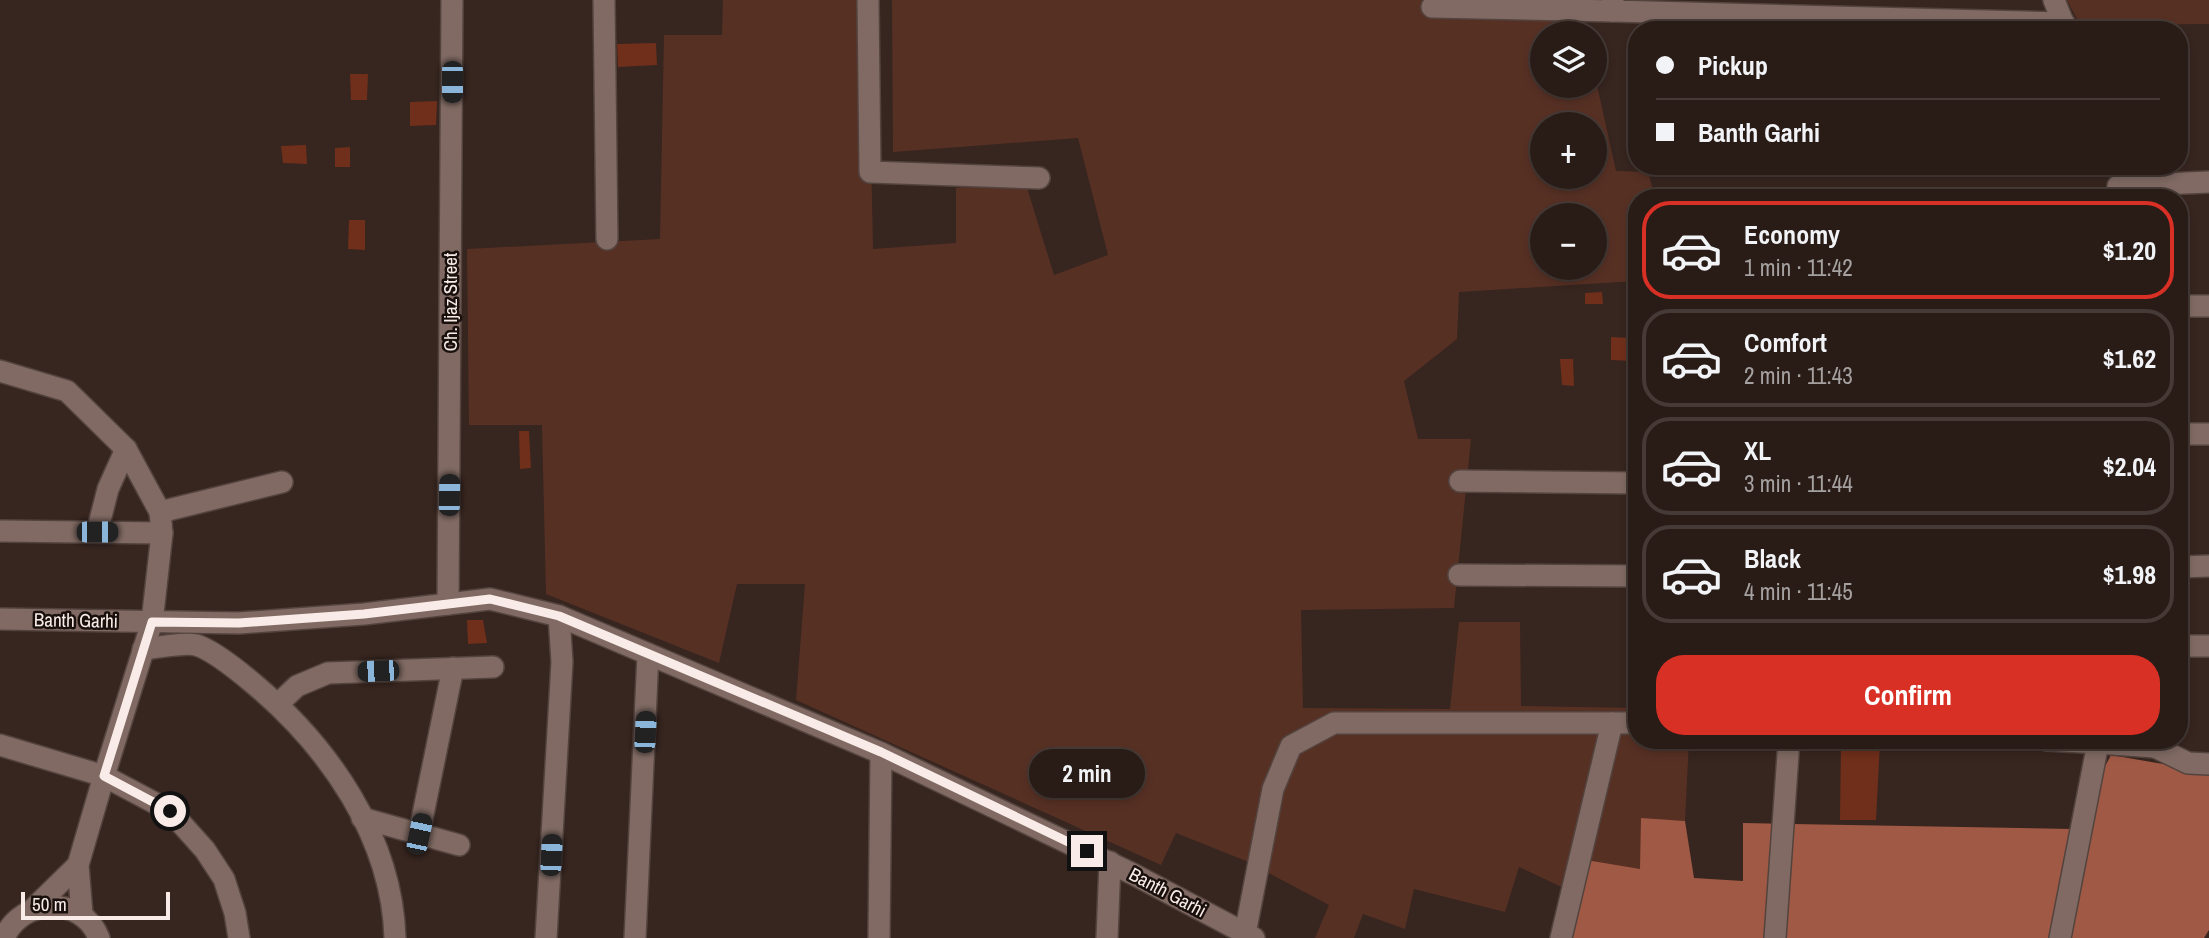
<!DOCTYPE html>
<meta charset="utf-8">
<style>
:root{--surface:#291c17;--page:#352924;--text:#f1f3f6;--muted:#a5a1a1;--line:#453a36;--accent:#d93025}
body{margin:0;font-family:"Archivo Narrow",sans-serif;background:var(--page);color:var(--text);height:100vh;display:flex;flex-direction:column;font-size:26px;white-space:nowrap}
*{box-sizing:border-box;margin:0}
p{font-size:23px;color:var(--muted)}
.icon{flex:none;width:38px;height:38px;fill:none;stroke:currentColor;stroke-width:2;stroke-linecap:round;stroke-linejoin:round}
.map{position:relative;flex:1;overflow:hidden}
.details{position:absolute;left:1628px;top:189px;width:560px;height:560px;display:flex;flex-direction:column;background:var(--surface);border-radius:28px;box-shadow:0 4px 10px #0003,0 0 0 2px var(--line)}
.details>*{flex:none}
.hud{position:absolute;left:1628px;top:21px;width:560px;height:154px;border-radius:28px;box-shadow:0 4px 10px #0003,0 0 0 2px var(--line);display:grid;align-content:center;height:154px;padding:0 28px;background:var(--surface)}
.fabs{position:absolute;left:1530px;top:21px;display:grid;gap:14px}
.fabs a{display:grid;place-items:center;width:77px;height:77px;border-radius:50%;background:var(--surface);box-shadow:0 4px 10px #0003,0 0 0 2px var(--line);font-size:35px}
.scale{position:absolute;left:21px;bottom:18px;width:149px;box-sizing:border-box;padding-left:7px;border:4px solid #f9ece8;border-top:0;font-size:19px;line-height:24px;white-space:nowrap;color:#f9ece8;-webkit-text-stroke:5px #19100d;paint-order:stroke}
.end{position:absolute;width:32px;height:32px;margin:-16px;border:9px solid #f9ece8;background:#111;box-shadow:0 0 0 4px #111}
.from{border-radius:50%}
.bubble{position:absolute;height:49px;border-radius:24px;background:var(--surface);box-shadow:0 4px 10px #0003,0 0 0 2px var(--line);font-size:23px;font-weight:700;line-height:49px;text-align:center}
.car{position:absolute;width:21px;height:42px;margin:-21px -10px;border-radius:9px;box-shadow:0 0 5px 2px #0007;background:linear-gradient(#222 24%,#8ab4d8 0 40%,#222 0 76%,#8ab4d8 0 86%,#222 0)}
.hud b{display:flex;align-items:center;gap:24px;height:66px;font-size:26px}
.hud b+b{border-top:2px solid var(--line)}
.hud i{width:18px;height:18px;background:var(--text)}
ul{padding:12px 0 0;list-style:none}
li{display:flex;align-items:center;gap:21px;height:98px;margin:0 14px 10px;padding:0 14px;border:4px solid var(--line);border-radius:28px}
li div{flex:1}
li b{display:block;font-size:26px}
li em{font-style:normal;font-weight:700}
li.selected{border-color:var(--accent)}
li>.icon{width:63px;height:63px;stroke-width:1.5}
.cta{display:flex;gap:14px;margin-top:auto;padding:14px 28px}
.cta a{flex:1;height:80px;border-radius:28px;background:var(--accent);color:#fff;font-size:28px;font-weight:700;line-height:80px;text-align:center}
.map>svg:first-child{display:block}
.green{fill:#573024;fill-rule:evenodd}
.water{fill:#a05944}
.building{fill:#702f1a}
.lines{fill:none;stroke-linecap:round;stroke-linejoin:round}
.minor-casing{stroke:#53433e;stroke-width:24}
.minor{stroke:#806a63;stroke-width:21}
.route{stroke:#f9ece8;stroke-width:9}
.labels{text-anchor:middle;stroke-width:5;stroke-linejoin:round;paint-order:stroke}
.street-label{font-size:19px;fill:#f9ece8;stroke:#19100d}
</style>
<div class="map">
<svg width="2209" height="938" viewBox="0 0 2209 938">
<rect width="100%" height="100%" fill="#37251f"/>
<g class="green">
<path d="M723,0H868L873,249L956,243V188L1024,178L1054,275L1108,255L1078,138L893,152L892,0H1636L1581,10L1586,33H1542V86H1594V72L1616,171L1648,172L1655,198H1636V281L1459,292L1457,339L1404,381L1418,439H1471L1454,608L1301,610L1303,708L1450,709L1459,622H1520L1521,706L1636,708V740H1689L1685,821L1641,819V869L1572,892L1519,867L1505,912L1414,889L1405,929L1363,914L1354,938H1315L1329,905L1246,861L1176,833L1161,865L796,700L805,584H737L719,663L546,594L542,425H469L467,249L660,239L664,35H722ZM1542,124H1594V177H1542ZM1542,215H1594V268H1542Z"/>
<polygon points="2067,0 2209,0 2209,24 2080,25"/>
</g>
<polygon class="water" points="2111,755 2209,772 2209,930 2204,938 1572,938 1580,859 1640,869 1641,818 1685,821 1694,878 1743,881 1743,823 2072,829"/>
<g class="building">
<polygon points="656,43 657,65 618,67 617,44"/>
<polygon points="350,74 368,74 367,100 351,100"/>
<polygon points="437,101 436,125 410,126 410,102"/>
<polygon points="306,145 307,164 283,163 281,146"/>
<polygon points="350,147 350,167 335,167 335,148"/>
<polygon points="349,220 365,220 365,250 348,249"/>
<polygon points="1602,292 1603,304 1585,304 1585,293"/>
<polygon points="1611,337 1631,338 1633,361 1611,360"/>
<polygon points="1560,359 1573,359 1574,386 1562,385"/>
<polygon points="519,431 529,431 531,468 520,469"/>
<polygon points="467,620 483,620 487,643 468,644"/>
<polygon points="1841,741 1880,743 1876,820 1840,820"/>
</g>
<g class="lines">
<g class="minor-casing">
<g id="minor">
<polyline points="604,0 607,239"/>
<polyline points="868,0 870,172 1039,178"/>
<polyline points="1613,0 1613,11 2064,23"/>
<polyline points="2054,0 2066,30"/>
<polyline points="1432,7 1613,11"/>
<polyline points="2118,186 2209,182"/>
<polyline points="2179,306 2209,306"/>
<polyline points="0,371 67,391 126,449 160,512 162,533 152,622 104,776 78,865 82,914"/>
<polyline points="2179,434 2209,434"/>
<polyline points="1460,481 1636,483"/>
<polyline points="160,512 282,482"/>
<polyline points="0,531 162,533"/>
<polyline points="97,532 108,489 126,449"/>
<polyline points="2179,567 2209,566"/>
<polyline points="1459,575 1636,576"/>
<polyline points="448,604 452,0"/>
<polyline points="0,619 239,623 364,614 490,599 559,616 881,753 1133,874 1254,938"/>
<polyline points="2179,646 2209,646"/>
<path d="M143,649C156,648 185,642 196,645C213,650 241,673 254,684C329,747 392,837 395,938"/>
<polyline points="278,704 297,686 328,673 493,667"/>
<polyline points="2047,740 2098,743 2060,938"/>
<polyline points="2155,740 2155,747 2188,763 2209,764"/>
<polyline points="2098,743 2155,747"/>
<polyline points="0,745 104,776 170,811 205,850 224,879 235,913 239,938"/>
<polyline points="362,818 459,845"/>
<polyline points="419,834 453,668"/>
<polyline points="34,908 78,865"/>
<polyline points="1245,934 1273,789 1291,746 1334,723 1636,723"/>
<path d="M4,938C22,897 82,895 99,938"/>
<polyline points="546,938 562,662 559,616"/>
<polyline points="635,938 648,654"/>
<polyline points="879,938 881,753"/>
<polyline points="1107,938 1110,862"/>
<polyline points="1561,938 1612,723"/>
<polyline points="1775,938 1789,740"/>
</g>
</g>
<use href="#minor" class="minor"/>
</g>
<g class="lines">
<polyline class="route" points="170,811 104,776 152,622 239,623 364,614 490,599 559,616 604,635 881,752 1087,851"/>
</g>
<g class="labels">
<g class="street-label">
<text transform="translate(450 302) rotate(-90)" y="7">Ch. Ijaz Street</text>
<text transform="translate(76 620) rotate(1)" y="7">Banth Garhi</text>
<text transform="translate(1168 892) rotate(28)" y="7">Banth Garhi</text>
</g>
</g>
</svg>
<div class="fabs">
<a><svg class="icon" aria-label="layers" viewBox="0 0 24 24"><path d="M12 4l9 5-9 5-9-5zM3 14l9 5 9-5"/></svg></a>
<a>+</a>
<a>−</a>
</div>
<div class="scale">50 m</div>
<i class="end from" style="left:170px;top:811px"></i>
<i class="end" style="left:1087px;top:851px"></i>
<div class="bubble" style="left:1029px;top:749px;width:116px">2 min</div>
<i class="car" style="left:452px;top:82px;rotate:180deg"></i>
<i class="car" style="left:449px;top:495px;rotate:1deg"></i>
<i class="car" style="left:97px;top:532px;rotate:90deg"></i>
<i class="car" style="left:378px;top:671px;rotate:268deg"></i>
<i class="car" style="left:645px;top:732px;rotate:3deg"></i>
<i class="car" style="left:419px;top:834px;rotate:12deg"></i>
<i class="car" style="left:551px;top:855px;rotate:3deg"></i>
<div class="hud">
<b><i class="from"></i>Pickup</b>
<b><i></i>Banth Garhi</b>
</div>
<section class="details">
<ul>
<li class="selected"><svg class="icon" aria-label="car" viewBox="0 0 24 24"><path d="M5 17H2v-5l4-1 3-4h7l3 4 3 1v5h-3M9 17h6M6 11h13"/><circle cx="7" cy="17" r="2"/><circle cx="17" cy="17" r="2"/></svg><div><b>Economy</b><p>1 min · 11:42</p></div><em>$1.20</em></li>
<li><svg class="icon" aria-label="car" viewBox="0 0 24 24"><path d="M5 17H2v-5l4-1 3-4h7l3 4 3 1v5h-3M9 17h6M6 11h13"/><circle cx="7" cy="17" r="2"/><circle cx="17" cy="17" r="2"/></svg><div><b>Comfort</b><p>2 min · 11:43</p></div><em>$1.62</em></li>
<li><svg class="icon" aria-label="car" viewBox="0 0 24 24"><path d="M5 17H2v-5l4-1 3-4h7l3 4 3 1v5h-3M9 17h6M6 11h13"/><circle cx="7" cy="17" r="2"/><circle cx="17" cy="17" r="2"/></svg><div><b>XL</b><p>3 min · 11:44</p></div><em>$2.04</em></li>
<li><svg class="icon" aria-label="car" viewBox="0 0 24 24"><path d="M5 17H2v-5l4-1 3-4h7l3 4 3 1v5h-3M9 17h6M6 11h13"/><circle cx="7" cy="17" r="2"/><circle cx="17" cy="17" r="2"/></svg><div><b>Black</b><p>4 min · 11:45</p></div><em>$1.98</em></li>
</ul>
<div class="cta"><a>Confirm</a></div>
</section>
</div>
